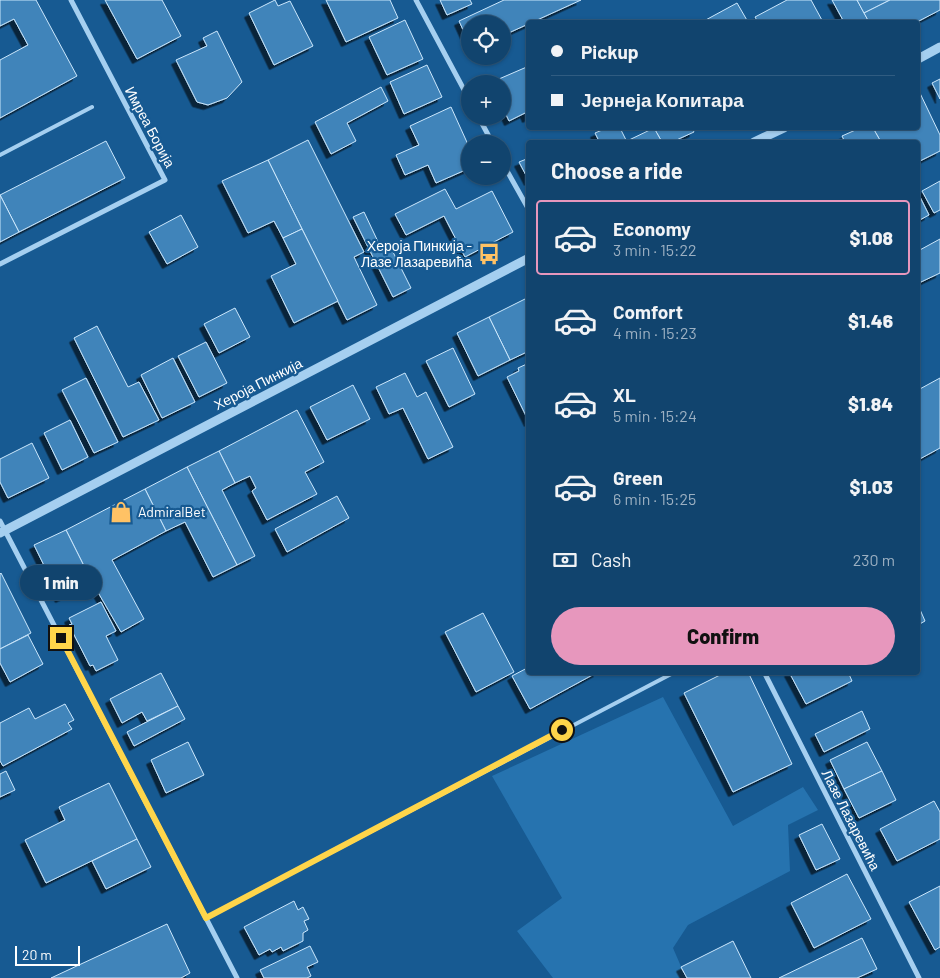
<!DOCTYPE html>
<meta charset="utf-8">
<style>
:root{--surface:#11446e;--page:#1a4b73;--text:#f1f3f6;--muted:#9cb0c2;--line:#305c81;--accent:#e797bd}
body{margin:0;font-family:Barlow,sans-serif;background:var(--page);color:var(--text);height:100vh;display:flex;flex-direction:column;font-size:19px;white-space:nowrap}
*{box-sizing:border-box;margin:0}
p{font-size:16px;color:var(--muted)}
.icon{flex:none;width:28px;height:28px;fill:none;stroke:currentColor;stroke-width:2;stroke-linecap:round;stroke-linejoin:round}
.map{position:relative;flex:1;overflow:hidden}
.sheet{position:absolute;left:526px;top:140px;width:394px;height:535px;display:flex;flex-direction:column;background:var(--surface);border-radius:5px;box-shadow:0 1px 4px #0004,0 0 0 1px var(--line)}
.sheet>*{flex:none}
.guide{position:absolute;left:526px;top:20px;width:394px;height:110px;border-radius:5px;box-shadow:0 1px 4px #0004,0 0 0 1px var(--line);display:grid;align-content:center;height:110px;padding:0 25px;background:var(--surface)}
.buttons{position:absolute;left:461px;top:15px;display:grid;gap:10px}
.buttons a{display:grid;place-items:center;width:50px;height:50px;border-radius:50%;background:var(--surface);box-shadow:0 1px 4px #0004,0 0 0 1px var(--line);font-size:25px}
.scale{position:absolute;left:15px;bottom:12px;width:65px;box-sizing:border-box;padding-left:5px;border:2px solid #fff;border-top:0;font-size:14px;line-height:18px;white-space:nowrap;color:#fff;-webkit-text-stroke:4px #175a92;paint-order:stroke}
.end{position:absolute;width:22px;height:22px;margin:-11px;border:6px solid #ffd54a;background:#111;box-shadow:0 0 0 2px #111}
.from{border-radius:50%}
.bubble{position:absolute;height:35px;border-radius:18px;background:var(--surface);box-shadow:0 1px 4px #0004,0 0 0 1px var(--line);font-size:16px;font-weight:800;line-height:35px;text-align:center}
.guide b{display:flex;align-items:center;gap:18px;height:48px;font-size:19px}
.guide b+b{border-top:1px solid var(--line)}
.guide i{width:12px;height:12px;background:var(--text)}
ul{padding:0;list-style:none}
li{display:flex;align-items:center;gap:15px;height:75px;margin:0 10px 8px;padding:0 15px;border:2px solid transparent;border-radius:5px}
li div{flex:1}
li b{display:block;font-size:19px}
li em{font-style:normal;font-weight:800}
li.current{border-color:var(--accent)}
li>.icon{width:45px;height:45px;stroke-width:1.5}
h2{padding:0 25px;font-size:22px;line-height:60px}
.pay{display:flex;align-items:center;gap:12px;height:55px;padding:0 25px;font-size:19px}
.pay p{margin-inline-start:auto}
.cta{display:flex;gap:10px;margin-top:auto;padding:10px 25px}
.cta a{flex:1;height:58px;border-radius:30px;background:var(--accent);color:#111;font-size:20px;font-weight:800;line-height:58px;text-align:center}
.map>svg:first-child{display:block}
.green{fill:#2673af}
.building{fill:#3f84ba;stroke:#cce7fc;filter:url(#shadow)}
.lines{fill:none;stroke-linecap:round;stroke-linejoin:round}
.service{stroke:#a5cff0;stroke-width:4}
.minor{stroke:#a5cff0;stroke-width:5}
.tertiary{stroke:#a5cff0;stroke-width:9}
.route{stroke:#ffd54a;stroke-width:6}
.labels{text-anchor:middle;stroke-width:4.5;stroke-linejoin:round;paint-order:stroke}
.street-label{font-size:14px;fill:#fff;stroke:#175a92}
.poi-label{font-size:14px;fill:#fff;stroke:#175a92;text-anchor:end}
</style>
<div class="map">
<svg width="940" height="978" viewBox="0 0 940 978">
<defs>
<filter id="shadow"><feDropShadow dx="-4.5" dy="4.5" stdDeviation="0" flood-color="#0009"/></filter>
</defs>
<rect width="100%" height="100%" fill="#175a92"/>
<polygon class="green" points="663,697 733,826 803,787 818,810 788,825 790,871 688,925 673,948 686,978 553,978 517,931 562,898 492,776"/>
<g class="building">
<polygon points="0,0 36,0 77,76 0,118 0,60 28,45 14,19 0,26"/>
<polygon points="105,0 162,0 181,36 137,59"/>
<polygon points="275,0 278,6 290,1 313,46 274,65 249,13"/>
<polygon points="326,0 390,0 398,18 346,42"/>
<polygon points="440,0 470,0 472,4 447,15"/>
<polygon points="504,0 581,0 502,36 502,24 470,24 470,45 459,21"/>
<polygon points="787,0 811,0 823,22 758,22 755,17"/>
<polygon points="832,0 857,0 869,22 844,22"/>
<polygon points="857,0 890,0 864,13"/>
<polygon points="890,0 940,0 940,10 917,22 869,22 864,13"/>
<polygon points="737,3 748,22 702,22"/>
<polygon points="405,20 423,59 387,75 369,37"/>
<polygon points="217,31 242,82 227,98 208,105 197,102 176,60 207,46 203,38"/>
<polygon points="427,65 442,97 404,114 390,82"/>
<polygon points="529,66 529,117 527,118 525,113 509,121 502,106 502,84 492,82"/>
<polygon points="940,79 940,99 932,83"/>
<polygon points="381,87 388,101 347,123 356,141 331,154 315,122"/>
<polygon points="918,89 940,135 940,151 918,162 918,142 881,142 873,128 918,128"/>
<polygon points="451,107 470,149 470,168 436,183 428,165 405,175 396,155 419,145 410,126"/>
<polygon points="607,128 620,128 627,142 591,142 598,139 595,133"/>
<polygon points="654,128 692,128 694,132 672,142 662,142"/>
<polygon points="654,128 662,142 628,142 627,141"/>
<polygon points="860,128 873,128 881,142 845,142 842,136"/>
<polygon points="308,140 364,252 354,257 377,305 347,320 268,160"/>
<polygon points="106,141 125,178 19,232 0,195"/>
<polygon points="529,158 529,181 519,162"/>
<polygon points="268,160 302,229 283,238 274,221 248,233 222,181"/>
<polygon points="940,181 940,210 934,213 922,191"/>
<polygon points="445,189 456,209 492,191 513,232 465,257 444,216 406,235 395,214"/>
<polygon points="918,193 929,215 918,221"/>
<polygon points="0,195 19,232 0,242"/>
<polygon points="364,212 381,248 389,244 411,288 393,297 353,217"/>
<polygon points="181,215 198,247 167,264 149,232"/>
<polygon points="302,229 338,301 294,323 271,276 296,264 283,238"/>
<polygon points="940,239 940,273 921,282 918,275 918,251"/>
<polygon points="529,297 529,351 510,360 489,317"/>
<polygon points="235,308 250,337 219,353 204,324"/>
<polygon points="489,317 510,360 478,376 457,333"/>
<polygon points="97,326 128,387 139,382 159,420 123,437 74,338"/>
<polygon points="206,342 227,383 199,397 178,356"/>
<polygon points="453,348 475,394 449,407 426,361"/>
<polygon points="173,358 195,402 162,418 141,375"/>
<polygon points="529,363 529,422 507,377 519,371 518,368"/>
<polygon points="405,373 417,397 426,392 453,447 428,459 403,408 389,414 376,387"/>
<polygon points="86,378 118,442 94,453 62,390"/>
<polygon points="940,378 940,448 918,460 918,390"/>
<polygon points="353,385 370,419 327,440 310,407"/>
<polygon points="297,410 324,462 305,472 317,494 267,520 252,491 256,488 250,476 235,483 219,451"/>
<polygon points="70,420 88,457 62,470 44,433"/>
<polygon points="32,443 49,478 8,498 0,482 0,459"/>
<polygon points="219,451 235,483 222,490 255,556 237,565 187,467"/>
<polygon points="187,467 237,565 213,577 185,522 166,531 145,489"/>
<polygon points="145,489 166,531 112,560 144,619 121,632 92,582 66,530"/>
<polygon points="337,496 349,518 287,552 275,529"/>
<polygon points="66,530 92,582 60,598 34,545"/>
<polygon points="1,573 31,633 0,649 0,574"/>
<polygon points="101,602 116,631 106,636 118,660 96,671 93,665 90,666 69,625 72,624 69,618"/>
<polygon points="918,605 925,621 918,625"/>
<polygon points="483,613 514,672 476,692 445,632"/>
<polygon points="28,635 43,664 10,682 0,663 0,649"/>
<polygon points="529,667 529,672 598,672 530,709 512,676"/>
<polygon points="726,672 748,672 792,764 733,792 684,693"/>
<polygon points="789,672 848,672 852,681 806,704"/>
<polygon points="161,673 178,706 147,721 142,712 122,723 110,699"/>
<polygon points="65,704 74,720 68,723 72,729 3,766 0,761 0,723 29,708 35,719"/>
<polygon points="178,706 185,719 134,746 127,732"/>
<polygon points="862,711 870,729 824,752 815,734"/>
<polygon points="188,742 204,775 166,793 151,760"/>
<polygon points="867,742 882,771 844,789 830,760"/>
<polygon points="6,771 15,790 0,797 0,774"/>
<polygon points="882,771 896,800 859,818 844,789"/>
<polygon points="109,783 137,839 46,883 25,840 65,820 59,807"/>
<polygon points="934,801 940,812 940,839 897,861 880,829"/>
<polygon points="822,824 840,859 816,870 799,835"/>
<polygon points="137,839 151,867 106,889 92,861"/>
<polygon points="847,874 871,919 814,948 791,903"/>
<polygon points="940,886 940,947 935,950 909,902"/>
<polygon points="294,901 298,910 303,907 309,919 304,921 308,930 303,933 303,941 283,951 281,947 272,952 270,949 259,955 244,927"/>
<polygon points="167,924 190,973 181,978 51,978"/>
<polygon points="862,938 877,969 857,978 779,978"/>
<polygon points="733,941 751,978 687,978 681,967"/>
<polygon points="310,946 318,962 307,967 311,976 307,978 264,978 260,970"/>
</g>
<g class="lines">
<g class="service">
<polyline points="0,155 92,107"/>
<polyline points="206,918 675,672"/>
</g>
<g class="minor">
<polyline points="416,0 470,101"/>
<polyline points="478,116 493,144"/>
<polyline points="502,162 529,210"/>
<polyline points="0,264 165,180 71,0"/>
<polyline points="0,521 237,978"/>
<polyline points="764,672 919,978"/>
</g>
<g class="tertiary">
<polyline points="918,59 940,47"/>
<polyline points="754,142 784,128"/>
<polyline points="0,533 529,258"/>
</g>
</g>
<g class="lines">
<polyline class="route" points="61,638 206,918 562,730"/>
</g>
<defs>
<g id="bus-bare" transform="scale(1.725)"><path d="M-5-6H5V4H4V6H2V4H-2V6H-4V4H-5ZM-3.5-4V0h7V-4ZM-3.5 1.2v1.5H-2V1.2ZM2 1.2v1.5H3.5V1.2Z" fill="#ffc265" stroke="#175a92" stroke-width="2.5" paint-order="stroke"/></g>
<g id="shop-bare" transform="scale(1.725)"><path d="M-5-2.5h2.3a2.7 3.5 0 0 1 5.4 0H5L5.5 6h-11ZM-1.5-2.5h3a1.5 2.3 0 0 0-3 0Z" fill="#ffc265" stroke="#175a92" stroke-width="2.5" paint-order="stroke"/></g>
</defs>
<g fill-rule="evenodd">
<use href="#bus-bare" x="489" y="254"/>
<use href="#shop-bare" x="121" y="512"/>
</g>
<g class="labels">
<g class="street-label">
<text transform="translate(150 127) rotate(62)" y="5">Имреа Борија</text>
<text transform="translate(258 384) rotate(-27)" y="5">Хероја Пинкија</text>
<text transform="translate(851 820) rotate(63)" y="5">Лазе Лазаревића</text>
</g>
<g class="poi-label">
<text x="472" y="251">Хероја Пинкија -<tspan x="472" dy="16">Лазе Лазаревића</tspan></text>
<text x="138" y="517" text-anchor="start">AdmiralBet</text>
</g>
</g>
</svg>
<div class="buttons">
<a><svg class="icon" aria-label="locate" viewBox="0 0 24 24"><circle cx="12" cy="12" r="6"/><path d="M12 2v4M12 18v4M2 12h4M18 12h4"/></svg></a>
<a>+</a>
<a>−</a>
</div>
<div class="scale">20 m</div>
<i class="end from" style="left:562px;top:730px"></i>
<i class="end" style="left:61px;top:638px"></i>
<div class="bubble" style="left:20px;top:565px;width:82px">1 min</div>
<div class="guide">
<b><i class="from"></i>Pickup</b>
<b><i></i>Јернеја Копитара</b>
</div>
<section class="sheet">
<h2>Choose a ride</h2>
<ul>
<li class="current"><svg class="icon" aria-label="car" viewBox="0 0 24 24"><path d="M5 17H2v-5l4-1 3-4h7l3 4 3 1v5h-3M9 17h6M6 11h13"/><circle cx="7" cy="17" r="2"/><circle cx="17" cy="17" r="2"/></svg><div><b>Economy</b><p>3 min · 15:22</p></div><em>$1.08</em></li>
<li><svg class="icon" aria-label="car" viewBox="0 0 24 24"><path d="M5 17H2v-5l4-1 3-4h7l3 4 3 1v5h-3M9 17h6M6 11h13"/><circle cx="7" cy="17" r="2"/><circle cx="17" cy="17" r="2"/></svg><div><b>Comfort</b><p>4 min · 15:23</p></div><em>$1.46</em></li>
<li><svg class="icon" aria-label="car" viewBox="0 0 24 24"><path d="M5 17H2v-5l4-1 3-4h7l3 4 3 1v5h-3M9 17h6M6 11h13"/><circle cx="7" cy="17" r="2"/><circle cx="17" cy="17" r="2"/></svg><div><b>XL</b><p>5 min · 15:24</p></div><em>$1.84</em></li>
<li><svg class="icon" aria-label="car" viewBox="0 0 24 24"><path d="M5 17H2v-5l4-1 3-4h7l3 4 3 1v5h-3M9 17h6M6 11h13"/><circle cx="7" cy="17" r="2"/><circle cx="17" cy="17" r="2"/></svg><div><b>Green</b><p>6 min · 15:25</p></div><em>$1.03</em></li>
</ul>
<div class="pay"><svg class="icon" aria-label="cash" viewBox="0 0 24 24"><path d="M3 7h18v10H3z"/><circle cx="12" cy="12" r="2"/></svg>Cash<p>230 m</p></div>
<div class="cta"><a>Confirm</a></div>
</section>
</div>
